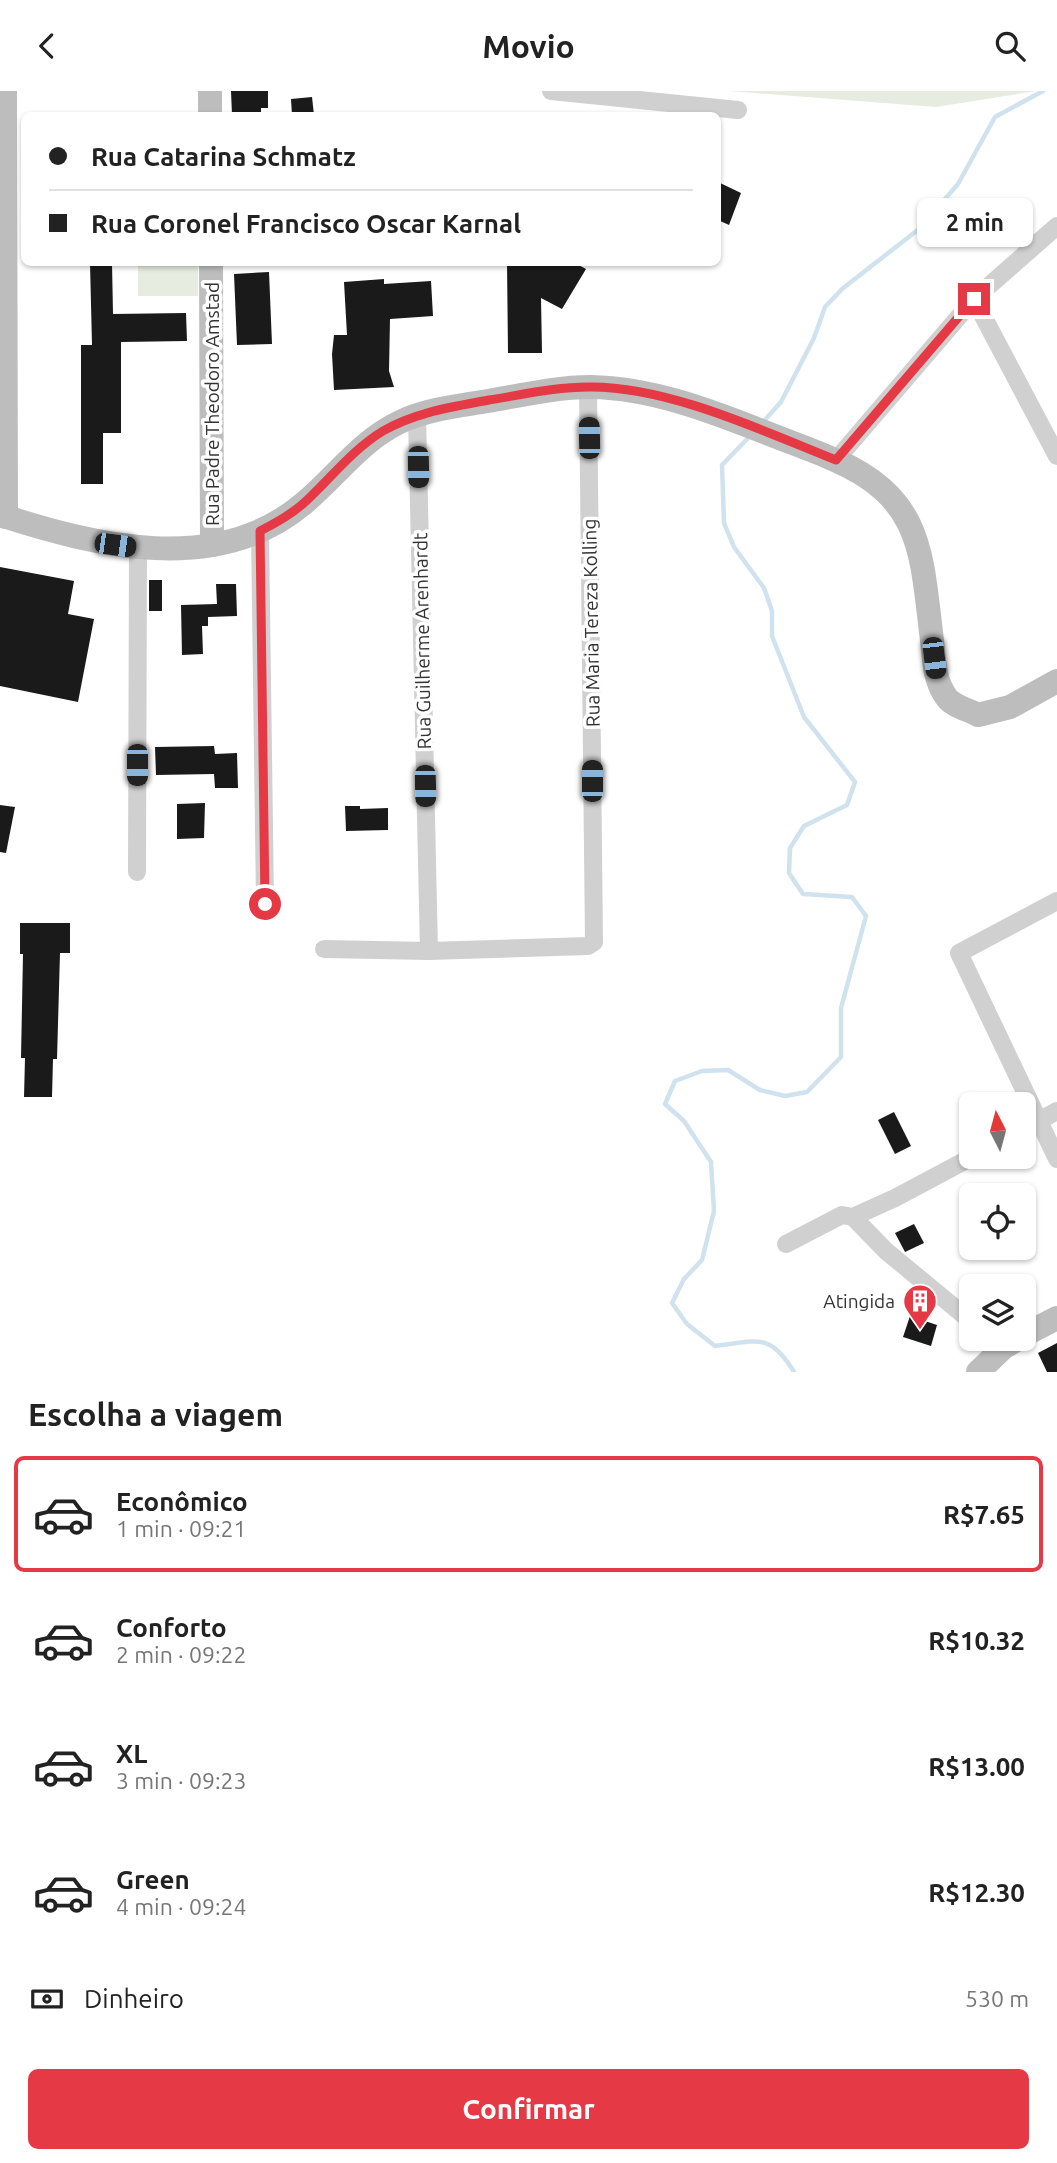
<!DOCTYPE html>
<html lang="pt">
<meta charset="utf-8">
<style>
:root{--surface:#fff;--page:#f6f6f6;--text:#222;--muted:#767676;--line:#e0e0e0;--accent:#e63946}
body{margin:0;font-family:Ubuntu,sans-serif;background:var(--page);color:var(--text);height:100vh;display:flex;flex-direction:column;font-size:26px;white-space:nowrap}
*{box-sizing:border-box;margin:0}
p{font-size:23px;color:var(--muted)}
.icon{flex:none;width:38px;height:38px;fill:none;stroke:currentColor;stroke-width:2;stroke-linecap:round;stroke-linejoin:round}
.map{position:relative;height:1281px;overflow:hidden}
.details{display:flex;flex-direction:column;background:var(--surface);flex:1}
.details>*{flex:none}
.top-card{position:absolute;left:21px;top:21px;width:700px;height:154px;border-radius:10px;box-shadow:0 2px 5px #0004;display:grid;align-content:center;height:154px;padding:0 28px;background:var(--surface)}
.needle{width:46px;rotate:354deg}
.controls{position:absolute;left:959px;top:1001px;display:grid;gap:14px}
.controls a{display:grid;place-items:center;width:77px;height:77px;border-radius:10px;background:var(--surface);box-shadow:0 2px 5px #0004;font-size:35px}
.end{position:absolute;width:32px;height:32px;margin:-16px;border:9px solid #e63946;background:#fff;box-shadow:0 0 0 4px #fff}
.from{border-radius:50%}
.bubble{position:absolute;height:49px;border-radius:10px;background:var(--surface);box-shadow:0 2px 5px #0004;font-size:23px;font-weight:600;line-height:49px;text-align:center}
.car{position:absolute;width:21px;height:42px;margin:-21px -10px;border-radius:9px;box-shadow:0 0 5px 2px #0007;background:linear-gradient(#222 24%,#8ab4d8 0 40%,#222 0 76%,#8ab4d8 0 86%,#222 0)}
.top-card b{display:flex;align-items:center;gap:24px;height:66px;font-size:26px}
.top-card b+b{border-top:2px solid var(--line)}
.top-card i{width:18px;height:18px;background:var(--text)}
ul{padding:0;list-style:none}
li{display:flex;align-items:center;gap:21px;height:116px;margin:0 14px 10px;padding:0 14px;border:4px solid transparent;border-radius:10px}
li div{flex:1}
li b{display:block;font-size:26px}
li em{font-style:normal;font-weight:600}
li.current{border-color:var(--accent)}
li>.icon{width:63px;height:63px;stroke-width:1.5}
h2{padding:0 28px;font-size:32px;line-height:84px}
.pay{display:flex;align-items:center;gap:18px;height:77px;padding:0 28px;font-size:26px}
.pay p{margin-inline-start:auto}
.button{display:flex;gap:14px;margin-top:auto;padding:14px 28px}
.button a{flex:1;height:80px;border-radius:10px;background:var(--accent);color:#fff;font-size:28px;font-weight:600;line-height:80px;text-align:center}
header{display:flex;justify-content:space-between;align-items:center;height:91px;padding:0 28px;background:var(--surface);font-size:32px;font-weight:600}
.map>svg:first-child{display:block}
.green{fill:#e6ecdf}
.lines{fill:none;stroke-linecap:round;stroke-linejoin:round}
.stream{stroke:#cfe2ee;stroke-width:4.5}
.building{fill:#1a1a1a}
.street{stroke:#d0d0d0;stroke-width:18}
.secondary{stroke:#bdbdbd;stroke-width:24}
.route{stroke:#e63946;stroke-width:9}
.labels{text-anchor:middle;stroke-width:7;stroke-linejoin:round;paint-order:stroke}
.street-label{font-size:19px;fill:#333;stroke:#fff}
.poi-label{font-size:19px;fill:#333;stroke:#fff;text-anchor:end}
</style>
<header><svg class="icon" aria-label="back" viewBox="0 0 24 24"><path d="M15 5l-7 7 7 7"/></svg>Movio<svg class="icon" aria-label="search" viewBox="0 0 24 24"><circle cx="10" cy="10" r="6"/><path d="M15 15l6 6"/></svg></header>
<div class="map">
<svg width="1057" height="1281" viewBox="0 0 1057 1281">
<rect width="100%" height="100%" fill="#fff"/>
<g class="green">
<polygon points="730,0 1036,0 936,16"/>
<rect x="138" y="173" width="60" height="32"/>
</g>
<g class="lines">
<g class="stream">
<polyline points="763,331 781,311 814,247 825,216 842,198 919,138 958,93 995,26 1043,0"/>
<path d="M750,345L722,374L724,432L734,456L764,497L772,520V545L804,626L855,691L847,714L804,735L790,757L789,782L803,803L852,806L866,825L841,917V966L807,1001L785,1005L760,999L728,979L702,980L675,990L665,1013L684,1030L711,1071L714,1120L702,1169L684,1188L672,1212L687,1233L715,1255C757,1250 770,1241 794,1281"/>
</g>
</g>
<g class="building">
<polygon points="231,0 268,0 268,17 261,17 261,24 232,24"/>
<polygon points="312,6 314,24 292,24 291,8"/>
<polygon points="718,91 741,102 729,134 718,129"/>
<polygon points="90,172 112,172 113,223 186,222 187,250 121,251 121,342 103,342 103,393 81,393 81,254 92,254"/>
<polygon points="507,172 575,172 586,178 562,218 541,207 542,262 508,262"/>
<polygon points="269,181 272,253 237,254 234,183"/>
<polygon points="384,188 384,193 431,190 433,225 390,228 389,280 394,296 334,299 332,263 334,244 347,244 344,191"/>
<polygon points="0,476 74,490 68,523 94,528 78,611 0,595"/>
<rect x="149" y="489" width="13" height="31"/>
<polygon points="216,493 236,493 237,525 208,526 208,535 202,535 203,563 182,564 181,514 217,513"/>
<polygon points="214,655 215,663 237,662 238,697 215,697 214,683 156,684 155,656"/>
<polygon points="205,712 204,747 177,748 177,713"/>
<polygon points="0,714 15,716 6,762 0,761"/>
<polygon points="345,715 360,715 360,718 388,717 388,739 346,740"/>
<polygon points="20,832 70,832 70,862 60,862 57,968 53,968 52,1006 24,1006 25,967 21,967 23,863 20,863"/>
<polygon points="894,1021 911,1055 895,1063 878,1029"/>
<polygon points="914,1133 924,1152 905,1161 895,1142"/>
<polygon points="910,1225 937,1234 931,1255 903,1246"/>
<polygon points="1057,1252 1057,1281 1047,1281 1038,1262"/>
</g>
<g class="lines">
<g class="street">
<polyline points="551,0 738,19"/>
<polyline points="974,208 1057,365"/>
<polyline points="417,324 429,860"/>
<polyline points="836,369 974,208 1057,135"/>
<polyline points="260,440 265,812"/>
<polyline points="137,781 138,457"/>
<polyline points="1057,810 959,862 1057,1068"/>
<polyline points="324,858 429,860 588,855 594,851 588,296"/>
<polyline points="1024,1038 1057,1020"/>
<polyline points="853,1126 886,1160 971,1230"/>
<polyline points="786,1153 842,1124 853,1126 895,1107 972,1066"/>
</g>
<g class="secondary">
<polyline points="5,0 6,426"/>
<polyline points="210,0 210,24"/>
<polyline points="211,172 212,454"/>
<path d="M0,424C96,455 217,485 303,413C336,386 360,350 400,331C427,318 459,315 488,310C522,304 557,296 591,296C652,297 711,320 767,342C789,351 813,359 835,369C924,408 921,463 932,549C934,568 934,590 947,607C953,615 969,619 978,624L1010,616L1057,590"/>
<polyline points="1024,1244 1057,1227"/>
<polyline points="978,1281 1003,1257 1018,1248"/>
</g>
</g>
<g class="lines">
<path class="route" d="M265,813L260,440C276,432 292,423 305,411C330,388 353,358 383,340C416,321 452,316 489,309C521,304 555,296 589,296C668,295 763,340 836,369L974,208"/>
</g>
<defs>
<g id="building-pin" transform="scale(1.75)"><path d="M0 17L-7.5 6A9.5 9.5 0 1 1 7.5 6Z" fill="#e63946" stroke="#fff"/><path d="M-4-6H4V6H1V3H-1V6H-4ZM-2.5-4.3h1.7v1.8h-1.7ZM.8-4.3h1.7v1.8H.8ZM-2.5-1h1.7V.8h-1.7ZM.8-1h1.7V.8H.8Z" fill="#fff"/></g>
</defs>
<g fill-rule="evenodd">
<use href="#building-pin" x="920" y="1210"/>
</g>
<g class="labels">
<g class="street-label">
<text transform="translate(212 313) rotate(-90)" y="7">Rua Padre Theodoro Amstad</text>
<text transform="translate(591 532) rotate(-91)" y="7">Rua Maria Tereza Kolling</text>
<text transform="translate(422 550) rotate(-91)" y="7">Rua Guilherme Arenhardt</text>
</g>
<g class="poi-label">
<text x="895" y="1217">Atingida</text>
</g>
</g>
</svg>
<div class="controls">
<a><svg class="needle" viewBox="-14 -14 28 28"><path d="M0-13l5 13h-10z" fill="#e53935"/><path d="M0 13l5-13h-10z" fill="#767676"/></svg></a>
<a><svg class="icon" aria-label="locate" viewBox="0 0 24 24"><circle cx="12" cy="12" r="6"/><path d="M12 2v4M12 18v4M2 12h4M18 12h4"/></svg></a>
<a><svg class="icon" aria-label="layers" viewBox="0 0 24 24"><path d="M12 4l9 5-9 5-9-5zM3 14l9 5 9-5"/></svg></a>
</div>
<i class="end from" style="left:265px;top:813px"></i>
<i class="end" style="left:974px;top:208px"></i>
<div class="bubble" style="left:917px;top:107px;width:116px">2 min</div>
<i class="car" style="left:589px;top:347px;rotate:359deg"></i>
<i class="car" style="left:418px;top:376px;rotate:179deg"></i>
<i class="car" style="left:115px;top:454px;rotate:98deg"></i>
<i class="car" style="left:934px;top:567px;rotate:173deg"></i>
<i class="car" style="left:137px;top:674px;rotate:180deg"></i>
<i class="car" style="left:592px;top:690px;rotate:0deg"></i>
<i class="car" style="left:425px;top:695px;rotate:179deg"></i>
<div class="top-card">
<b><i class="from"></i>Rua Catarina Schmatz</b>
<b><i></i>Rua Coronel Francisco Oscar Karnal</b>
</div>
</div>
<section class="details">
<h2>Escolha a viagem</h2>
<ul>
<li class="current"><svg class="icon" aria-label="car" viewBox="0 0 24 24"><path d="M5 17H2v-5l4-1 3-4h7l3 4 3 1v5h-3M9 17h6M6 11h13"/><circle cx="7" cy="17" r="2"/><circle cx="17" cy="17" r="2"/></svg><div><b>Econômico</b><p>1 min · 09:21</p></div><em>R$7.65</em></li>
<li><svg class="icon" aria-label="car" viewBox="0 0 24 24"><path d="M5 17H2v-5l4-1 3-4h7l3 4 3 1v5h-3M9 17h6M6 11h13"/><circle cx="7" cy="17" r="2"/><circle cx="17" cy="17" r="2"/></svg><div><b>Conforto</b><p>2 min · 09:22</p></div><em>R$10.32</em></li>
<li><svg class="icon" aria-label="car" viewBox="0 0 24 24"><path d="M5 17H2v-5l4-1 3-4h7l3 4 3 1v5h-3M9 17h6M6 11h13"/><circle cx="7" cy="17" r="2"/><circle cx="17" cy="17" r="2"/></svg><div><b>XL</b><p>3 min · 09:23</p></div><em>R$13.00</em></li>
<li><svg class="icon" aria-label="car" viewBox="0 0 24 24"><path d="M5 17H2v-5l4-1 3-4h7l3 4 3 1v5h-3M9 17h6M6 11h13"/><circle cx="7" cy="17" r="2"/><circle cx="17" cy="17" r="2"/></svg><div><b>Green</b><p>4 min · 09:24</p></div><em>R$12.30</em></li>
</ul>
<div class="pay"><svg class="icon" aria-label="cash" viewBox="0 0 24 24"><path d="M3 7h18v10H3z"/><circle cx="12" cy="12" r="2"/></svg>Dinheiro<p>530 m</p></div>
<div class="button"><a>Confirmar</a></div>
</section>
